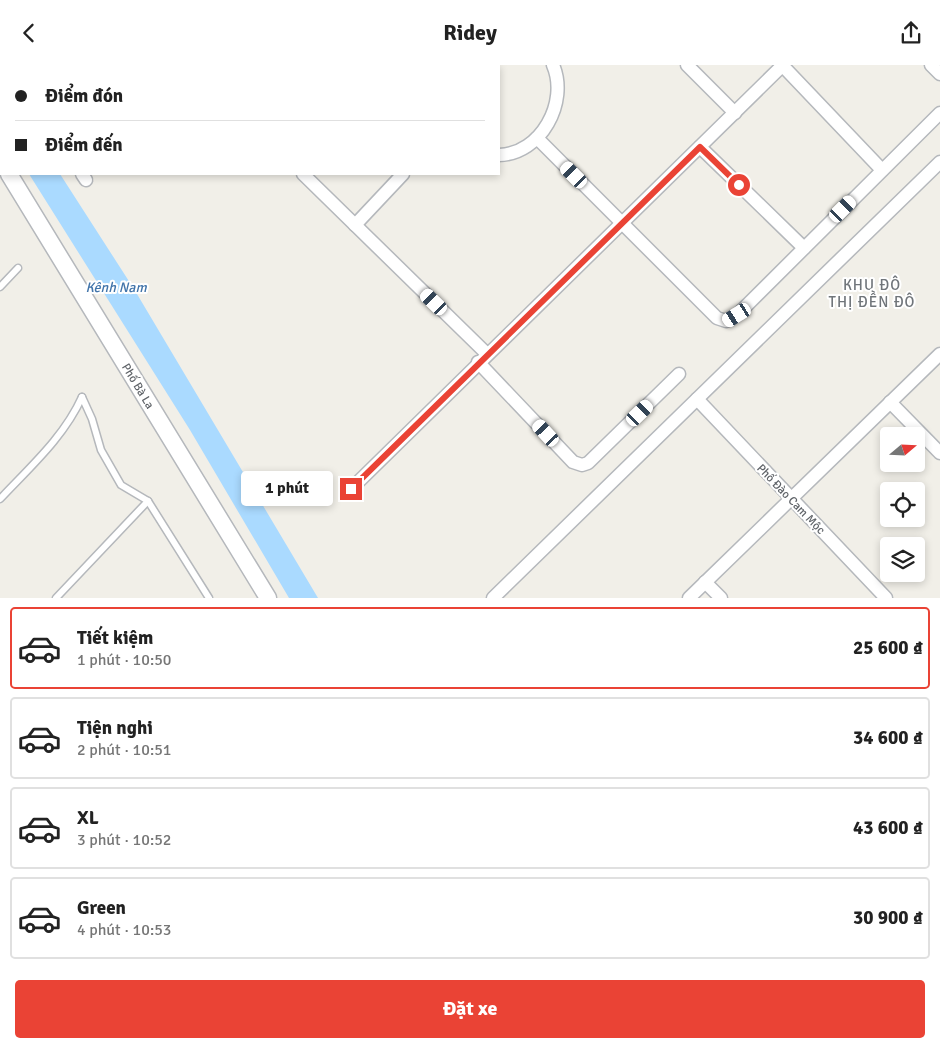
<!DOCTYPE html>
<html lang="vi">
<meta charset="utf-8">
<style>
:root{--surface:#fff;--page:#f2f2f2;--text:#222;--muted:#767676;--line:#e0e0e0;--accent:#ea4335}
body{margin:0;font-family:Signika,sans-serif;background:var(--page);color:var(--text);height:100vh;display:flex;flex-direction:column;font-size:19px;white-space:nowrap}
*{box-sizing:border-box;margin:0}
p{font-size:16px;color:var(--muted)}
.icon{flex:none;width:28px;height:28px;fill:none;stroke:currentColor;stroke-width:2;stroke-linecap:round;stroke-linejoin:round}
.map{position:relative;height:533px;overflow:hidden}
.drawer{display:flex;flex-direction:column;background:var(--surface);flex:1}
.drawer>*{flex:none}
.hud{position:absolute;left:0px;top:0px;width:500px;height:110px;box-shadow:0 2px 8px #0003;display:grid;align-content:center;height:110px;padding:0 15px;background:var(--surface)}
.needle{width:32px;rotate:71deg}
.controls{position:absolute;left:880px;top:362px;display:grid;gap:10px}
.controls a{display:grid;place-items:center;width:45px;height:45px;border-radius:5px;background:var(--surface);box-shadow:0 2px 8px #0003;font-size:25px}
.end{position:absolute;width:22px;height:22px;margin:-11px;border:6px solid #ea4335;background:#fff;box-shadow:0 0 0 2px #fff}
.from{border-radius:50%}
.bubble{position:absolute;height:35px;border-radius:5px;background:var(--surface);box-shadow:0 2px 8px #0003;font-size:16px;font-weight:700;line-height:35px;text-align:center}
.car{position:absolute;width:15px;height:30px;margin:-15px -8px;border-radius:6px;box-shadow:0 0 4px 1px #0007;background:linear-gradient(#fff 24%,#345 0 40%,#fff 0 76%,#345 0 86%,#fff 0)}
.hud b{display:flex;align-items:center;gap:18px;height:48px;font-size:19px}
.hud b+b{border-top:1px solid var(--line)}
.hud i{width:12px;height:12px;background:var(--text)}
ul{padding:9px 0 0;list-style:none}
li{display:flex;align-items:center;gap:15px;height:82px;margin:0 10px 8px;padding:0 5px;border:2px solid var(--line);border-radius:5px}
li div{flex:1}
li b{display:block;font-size:19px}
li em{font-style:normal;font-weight:700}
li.active{border-color:var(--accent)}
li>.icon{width:45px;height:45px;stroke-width:1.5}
.primary-button{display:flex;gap:10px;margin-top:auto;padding:10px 15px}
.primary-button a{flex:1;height:58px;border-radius:5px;background:var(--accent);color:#fff;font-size:20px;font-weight:700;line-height:58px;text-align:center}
header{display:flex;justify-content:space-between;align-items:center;height:65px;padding:0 15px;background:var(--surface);font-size:22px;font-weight:700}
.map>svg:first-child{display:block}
.water{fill:#aadaff}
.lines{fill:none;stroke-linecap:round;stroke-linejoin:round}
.service-casing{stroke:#b5b8bc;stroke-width:9}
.minor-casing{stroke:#b5b8bc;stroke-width:15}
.tertiary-casing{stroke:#b5b8bc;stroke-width:19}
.service{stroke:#fff;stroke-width:6}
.minor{stroke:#fff;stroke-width:12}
.tertiary{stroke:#fff;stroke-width:16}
.route{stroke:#ea4335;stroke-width:6}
.labels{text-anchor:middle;stroke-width:4;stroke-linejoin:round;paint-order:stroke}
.street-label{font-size:12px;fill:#5f6368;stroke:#fff}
.water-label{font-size:14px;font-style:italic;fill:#4174aa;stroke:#fff}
.quarter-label{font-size:15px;letter-spacing:1px;fill:#70757a;stroke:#fff}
</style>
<header><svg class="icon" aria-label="back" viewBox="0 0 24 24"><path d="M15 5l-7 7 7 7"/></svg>Ridey<svg class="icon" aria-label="share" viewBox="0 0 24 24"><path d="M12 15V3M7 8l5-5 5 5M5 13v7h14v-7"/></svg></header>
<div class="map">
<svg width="940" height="533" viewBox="0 0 940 533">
<rect width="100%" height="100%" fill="#f1efe8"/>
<polygon class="water" points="29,109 60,109 134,224 318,533 289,533 190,365"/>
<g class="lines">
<g class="service-casing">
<g id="service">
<polyline points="0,222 18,203"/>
<polyline points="82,332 92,354 101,385 121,420 148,436 209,533"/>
<path d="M0,434C30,402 64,372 82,332"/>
<polyline points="56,533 148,436"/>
</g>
</g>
<g class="minor-casing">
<g id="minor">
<polyline points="10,0 11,1"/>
<polyline points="195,0 197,1"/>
<polyline points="687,0 735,48"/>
<polyline points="782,0 882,105"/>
<polyline points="931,0 940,9"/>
<polyline points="242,1 244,0"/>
<polyline points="429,1 429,0"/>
<polyline points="537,73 717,253 726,256 737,250 940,48"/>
<polyline points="700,82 804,183"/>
<path d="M499,90C541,89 569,37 553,0"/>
<polyline points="82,109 86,115"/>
<polyline points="303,109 487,289"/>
<polyline points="355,160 403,109"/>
<polyline points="478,297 573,397 582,400 588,398 679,309"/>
<polyline points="697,334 886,533"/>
<polyline points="890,337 940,388"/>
<polyline points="351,424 783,0"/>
<polyline points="705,517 721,533"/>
<polyline points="493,533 940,97"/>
<polyline points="689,533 940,289"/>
</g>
</g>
<g class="tertiary-casing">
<g id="tertiary">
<polyline points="0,95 1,97"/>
<polyline points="9,109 268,533"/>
</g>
</g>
<use href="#service" class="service"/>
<use href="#minor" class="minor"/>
<use href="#tertiary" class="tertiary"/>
</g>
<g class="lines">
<polyline class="route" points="351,424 700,82 739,120"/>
</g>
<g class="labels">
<g class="street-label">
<text transform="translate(138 321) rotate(59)" y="4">Phố Bà La</text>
<text transform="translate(791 434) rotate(46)" y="4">Phố Đào Cam Mộc</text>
</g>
<g class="water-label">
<text x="116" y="227">Kênh Nam</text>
</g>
<g class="quarter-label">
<text x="872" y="225">KHU ĐÔ<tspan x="872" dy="17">THỊ ĐỀN ĐÔ</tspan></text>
</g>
</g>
</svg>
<div class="controls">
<a><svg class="needle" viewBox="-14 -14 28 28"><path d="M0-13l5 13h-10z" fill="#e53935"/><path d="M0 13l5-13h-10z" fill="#767676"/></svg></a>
<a><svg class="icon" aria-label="locate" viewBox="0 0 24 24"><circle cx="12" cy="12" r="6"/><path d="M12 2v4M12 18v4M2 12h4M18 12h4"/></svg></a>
<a><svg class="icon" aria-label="layers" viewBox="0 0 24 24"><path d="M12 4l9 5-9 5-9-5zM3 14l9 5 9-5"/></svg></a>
</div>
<i class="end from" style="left:739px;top:120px"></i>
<i class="end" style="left:351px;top:424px"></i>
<div class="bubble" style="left:241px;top:406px;width:92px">1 phút</div>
<i class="car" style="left:574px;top:110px;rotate:315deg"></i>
<i class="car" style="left:843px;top:144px;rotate:45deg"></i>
<i class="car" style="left:434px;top:237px;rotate:314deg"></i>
<i class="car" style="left:737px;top:250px;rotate:238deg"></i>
<i class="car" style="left:640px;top:348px;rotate:46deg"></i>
<i class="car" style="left:546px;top:368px;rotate:317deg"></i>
<div class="hud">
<b><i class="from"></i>Điểm đón</b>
<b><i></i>Điểm đến</b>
</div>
</div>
<section class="drawer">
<ul>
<li class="active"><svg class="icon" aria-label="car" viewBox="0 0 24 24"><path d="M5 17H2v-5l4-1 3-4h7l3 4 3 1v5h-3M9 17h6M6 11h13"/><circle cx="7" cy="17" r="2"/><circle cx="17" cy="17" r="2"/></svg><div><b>Tiết kiệm</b><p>1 phút · 10:50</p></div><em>25 600 ₫</em></li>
<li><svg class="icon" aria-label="car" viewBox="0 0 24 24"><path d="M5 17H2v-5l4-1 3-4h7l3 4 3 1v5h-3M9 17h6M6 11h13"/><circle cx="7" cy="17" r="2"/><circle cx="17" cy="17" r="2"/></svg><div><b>Tiện nghi</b><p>2 phút · 10:51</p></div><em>34 600 ₫</em></li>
<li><svg class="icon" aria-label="car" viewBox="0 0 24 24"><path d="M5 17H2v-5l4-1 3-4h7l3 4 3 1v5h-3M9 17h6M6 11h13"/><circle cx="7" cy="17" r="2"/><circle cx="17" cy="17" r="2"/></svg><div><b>XL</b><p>3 phút · 10:52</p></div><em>43 600 ₫</em></li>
<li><svg class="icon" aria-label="car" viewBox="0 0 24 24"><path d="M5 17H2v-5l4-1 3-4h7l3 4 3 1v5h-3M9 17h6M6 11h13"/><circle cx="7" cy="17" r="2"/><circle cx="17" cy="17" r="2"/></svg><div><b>Green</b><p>4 phút · 10:53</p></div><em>30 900 ₫</em></li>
</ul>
<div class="primary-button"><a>Đặt xe</a></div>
</section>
